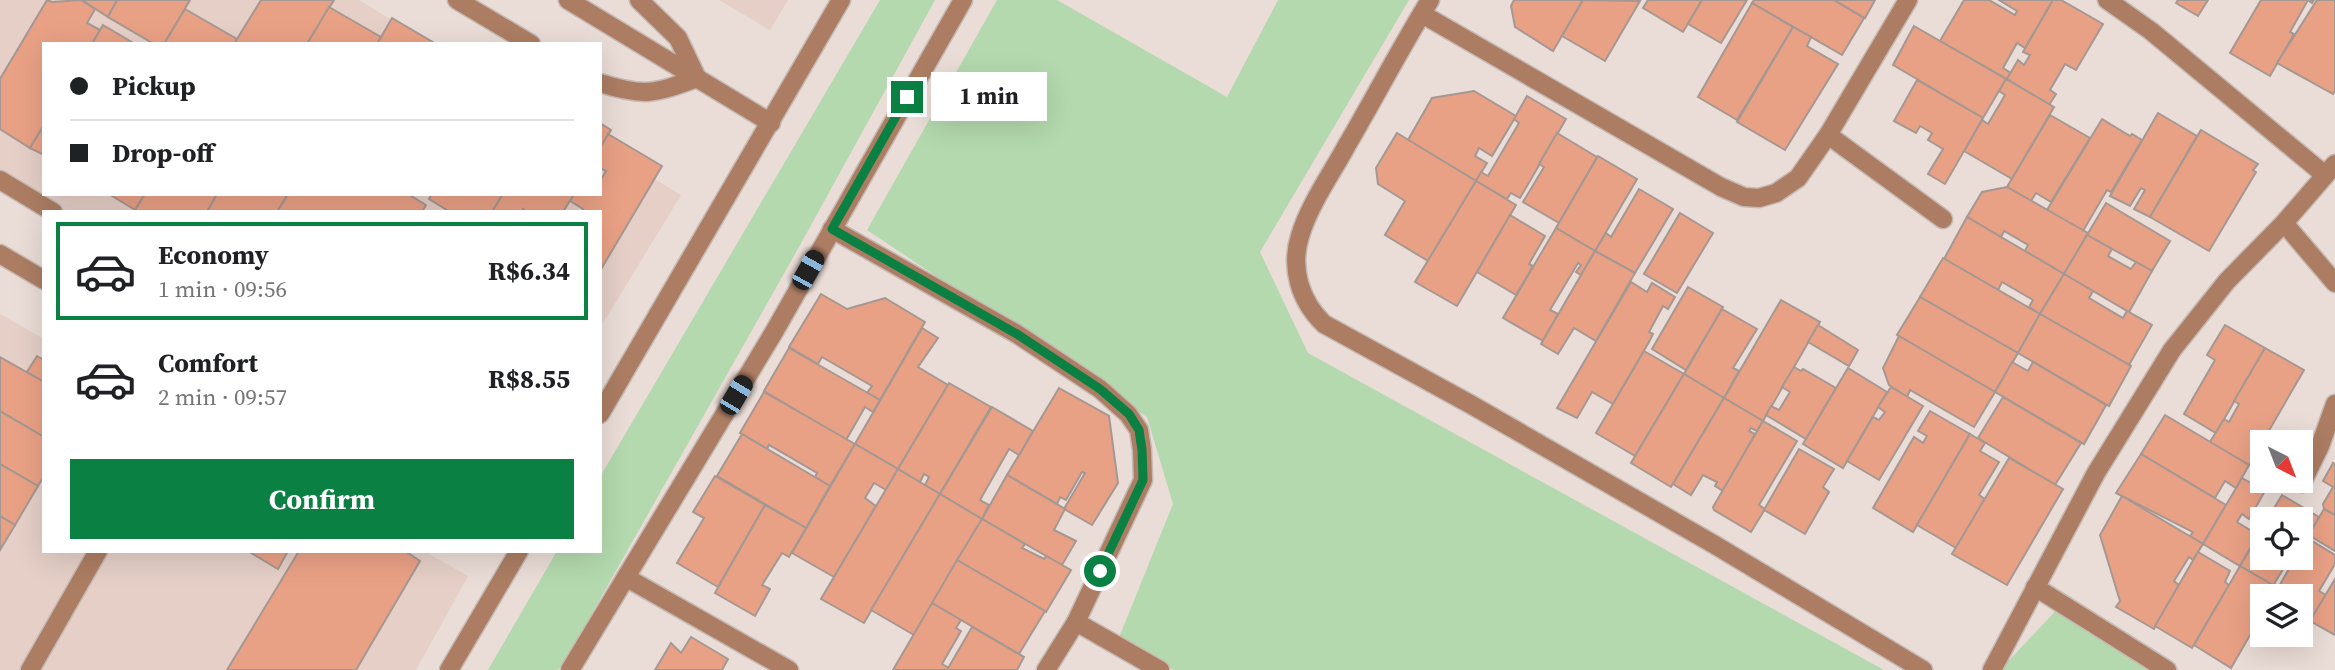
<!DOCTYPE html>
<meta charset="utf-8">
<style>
:root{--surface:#fff;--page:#f6f6f6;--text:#202124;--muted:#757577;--line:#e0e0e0;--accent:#0b8043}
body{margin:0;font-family:"Source Serif 4",serif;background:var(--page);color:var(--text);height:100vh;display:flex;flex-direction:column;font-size:26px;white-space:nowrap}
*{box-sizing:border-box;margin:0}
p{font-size:23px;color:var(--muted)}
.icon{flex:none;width:38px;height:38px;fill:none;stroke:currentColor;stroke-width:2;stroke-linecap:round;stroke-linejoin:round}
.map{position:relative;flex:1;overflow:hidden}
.drawer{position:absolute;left:42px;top:210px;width:560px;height:343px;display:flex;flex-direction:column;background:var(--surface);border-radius:0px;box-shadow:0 7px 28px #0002}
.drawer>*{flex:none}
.guide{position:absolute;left:42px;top:42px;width:560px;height:154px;border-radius:0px;box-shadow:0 7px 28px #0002;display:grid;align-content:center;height:154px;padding:0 28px;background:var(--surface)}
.needle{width:46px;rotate:138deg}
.tools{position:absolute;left:2250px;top:430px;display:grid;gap:14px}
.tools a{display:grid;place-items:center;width:63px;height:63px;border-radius:0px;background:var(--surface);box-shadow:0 7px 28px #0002;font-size:35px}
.end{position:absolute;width:32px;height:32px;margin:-16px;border:9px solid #0b8043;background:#fff;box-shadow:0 0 0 4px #fff}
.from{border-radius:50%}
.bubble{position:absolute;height:49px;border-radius:0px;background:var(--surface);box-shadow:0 7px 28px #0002;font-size:23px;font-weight:700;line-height:49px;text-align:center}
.car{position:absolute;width:21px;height:42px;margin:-21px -10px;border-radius:9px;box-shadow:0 0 5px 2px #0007;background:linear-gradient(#222 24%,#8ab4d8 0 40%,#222 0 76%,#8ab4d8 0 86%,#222 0)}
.guide b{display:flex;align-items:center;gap:24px;height:66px;font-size:26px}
.guide b+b{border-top:2px solid var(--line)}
.guide i{width:18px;height:18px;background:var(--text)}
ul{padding:12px 0 0;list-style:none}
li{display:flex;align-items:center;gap:21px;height:98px;margin:0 14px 10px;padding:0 14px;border:4px solid transparent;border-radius:0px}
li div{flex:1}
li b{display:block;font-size:26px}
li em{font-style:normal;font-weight:700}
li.selected{border-color:var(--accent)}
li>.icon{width:63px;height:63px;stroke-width:1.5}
.button{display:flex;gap:14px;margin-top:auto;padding:14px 28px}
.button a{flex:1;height:80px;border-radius:0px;background:var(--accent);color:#fff;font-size:28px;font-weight:700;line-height:80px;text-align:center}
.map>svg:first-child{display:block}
.built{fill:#e5cfc7}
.green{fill:#b4d9ae}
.building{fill:#e9a185;stroke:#a59792;stroke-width:2}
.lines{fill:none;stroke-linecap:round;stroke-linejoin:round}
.minor-casing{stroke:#c5b9b4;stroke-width:21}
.minor{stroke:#ac7d63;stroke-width:18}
.route{stroke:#0b8043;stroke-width:9}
</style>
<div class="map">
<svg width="2335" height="670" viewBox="0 0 2335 670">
<rect width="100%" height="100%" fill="#eadcd6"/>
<g class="built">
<polygon points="0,0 359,0 431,44 44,44 44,194 600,194 600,146 681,195 600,328 600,212 51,212 0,181"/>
<polygon points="719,0 788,0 770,30"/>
<polygon points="0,314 44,339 44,551 424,551 468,576 416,670 0,670"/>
</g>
<g class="green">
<polygon points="880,0 935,0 799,247 570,652 558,670 488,670 557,551 600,551 600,477"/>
<polygon points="997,0 1057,0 1227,97 1278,0 1409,0 1260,252 1308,353 1884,670 1174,670 1118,640 1173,504 1147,417 867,230"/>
<polygon points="2063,603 2179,670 2000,670"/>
</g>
<g class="building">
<polygon points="47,0 52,2 81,0 95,9 87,23 100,30 92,44 44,44 44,125 30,148 0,129 0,79"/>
<polygon points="82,0 117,0 108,17"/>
<polygon points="117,0 190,0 164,44 154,44 108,17"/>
<polygon points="261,0 334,0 307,44 234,44"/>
<polygon points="1514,0 1583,0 1553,51 1515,27 1511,6"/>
<polygon points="1583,0 1640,1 1605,61 1562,36"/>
<polygon points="1648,0 1702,0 1683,32 1643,8"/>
<polygon points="1747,0 1721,43 1688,24 1702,0"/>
<polygon points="1754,0 1834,0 1864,18 1842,55 1752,3"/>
<polygon points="1834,0 1875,0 1865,18"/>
<polygon points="1964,0 1989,0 2015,15 2017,11 1999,0 2053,0 2025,48 2017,43 2003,68 2011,73 2007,79 1940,41"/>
<polygon points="2053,0 2061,0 2103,24 2076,70 2065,64 2050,90 2056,94 2049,105 2007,79 2018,60 2024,65 2030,55 2023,52"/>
<polygon points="2178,0 2208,0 2198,16 2176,3"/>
<polygon points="2261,0 2314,0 2312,3 2308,0 2290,32 2294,34 2270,76 2230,53"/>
<polygon points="2317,0 2335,0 2335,91 2333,94 2277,63"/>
<polygon points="1752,3 1793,27 1737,120 1698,97"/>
<polygon points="329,7 381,37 377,44 307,44"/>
<polygon points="185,9 237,39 234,44 164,44"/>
<polygon points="392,18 436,44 377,44"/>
<polygon points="103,25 135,44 92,44"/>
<polygon points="1914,26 2006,79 1983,118 1893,65"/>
<polygon points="1793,27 1811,37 1807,46 1838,64 1785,150 1737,122"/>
<polygon points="2006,79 2054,107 2012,179 1964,151 1982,120 1988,124 2005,95 1999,91"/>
<polygon points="1917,80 1983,118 1945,184 1928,174 1943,149 1928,140 1932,133 1920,126 1916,133 1894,121"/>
<polygon points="1474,91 1516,116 1492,156 1479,148 1475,156 1487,163 1476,181 1408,140 1432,98"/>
<polygon points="1527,96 1566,119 1520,198 1511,193 1507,199 1476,181 1481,172 1488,176 1519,123 1514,119"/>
<polygon points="2158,113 2197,136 2150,217 2134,209 2145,190 2141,188 2130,206 2110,196"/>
<polygon points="2050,115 2090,138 2051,202 2036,193 2031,201 2007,187"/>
<polygon points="2102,119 2130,136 2132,134 2142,140 2111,192 2107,190 2083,231 2047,210"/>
<polygon points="600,123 611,130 600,148"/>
<polygon points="44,125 44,155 30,148"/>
<polygon points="2201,130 2258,164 2253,170 2256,172 2209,251 2150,217"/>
<polygon points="1397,133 1476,181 1428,261 1385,235 1405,201 1378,184 1376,168"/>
<polygon points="1557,133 1597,157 1559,223 1523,202 1544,167 1539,164"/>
<polygon points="608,134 662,166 600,271 600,212 582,212 583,209 570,201 574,194 600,194 600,181 606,171 600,168 600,148"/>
<polygon points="1598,156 1637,179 1595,251 1556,228"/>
<polygon points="1476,181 1516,205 1457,306 1415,282"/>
<polygon points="2007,187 2088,233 2064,274 2025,251 2028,245 2004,231 2001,237 1967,217 1982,192"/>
<polygon points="1639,189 1673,209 1635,273 1595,251 1606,233 1611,237"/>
<polygon points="109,194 145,194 135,210"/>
<polygon points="145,194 217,194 207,212 138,212 135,210"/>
<polygon points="217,194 288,194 277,212 207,212"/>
<polygon points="288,194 408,194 426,205 422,212 277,212"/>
<polygon points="432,194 503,194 492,212 450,212 429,199"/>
<polygon points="503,194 574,194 563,212 528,212 523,209 522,212 492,212"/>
<polygon points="2106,203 2170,241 2152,271 2087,235"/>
<polygon points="1680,213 1713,233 1677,293 1644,274"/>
<polygon points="1510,215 1545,236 1529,264 1533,266 1516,295 1477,272"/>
<polygon points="1967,217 2064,274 2040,314 2029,307 2033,300 2002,282 1998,290 1944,259"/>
<polygon points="1556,228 1595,251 1581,275 1576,272 1581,265 1578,263 1550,310 1558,314 1543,341 1503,318"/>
<polygon points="2087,235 2112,249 2108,256 2131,269 2136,262 2152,271 2129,312 2064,274"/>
<polygon points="1595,251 1635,273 1596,341 1574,328 1558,354 1541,344"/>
<polygon points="1943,258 2040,314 2018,353 1920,297"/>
<polygon points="2064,274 2093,291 2089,298 2123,318 2127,311 2152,325 2129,365 2040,314"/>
<polygon points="1631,282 1647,292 1652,283 1675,297 1668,309 1663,306 1649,332 1653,334 1649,342 1613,404 1592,392 1577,418 1557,408"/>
<polygon points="1688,287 1723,307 1686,370 1652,349"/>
<polygon points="821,294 847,309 885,298 925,322 880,400 867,393 872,386 822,357 818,364 789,347"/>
<polygon points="1920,297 2018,353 1995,392 1897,335"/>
<polygon points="1781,300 1820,322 1763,421 1724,398"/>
<polygon points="1722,309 1757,329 1733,368 1739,371 1724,398 1684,374"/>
<polygon points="2040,314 2131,366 2109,406 2018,353"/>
<polygon points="1818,325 1858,350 1849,366 1808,342"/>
<polygon points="2225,325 2265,348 2216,433 2184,414 2215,360 2207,355"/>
<polygon points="922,328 938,338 918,367 948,385 898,469 855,444"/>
<polygon points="1899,336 1995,392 1974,427 1910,390 1907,397 1889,385 1883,368"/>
<polygon points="789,348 880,400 873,412 865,407 846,440 764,391"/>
<polygon points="2265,348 2304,370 2249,465 2210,442 2224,419 2229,422 2239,404 2234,401"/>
<polygon points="1644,351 1684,374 1635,456 1596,433"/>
<polygon points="37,356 44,360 44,382 27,372"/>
<polygon points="0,357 44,382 44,437 0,411"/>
<polygon points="2012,362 2028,371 2033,362 2106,405 2084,444 1995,392"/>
<polygon points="1794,367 1801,371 1803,369 1836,388 1806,439 1766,415 1771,406 1779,410 1790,392 1782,387"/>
<polygon points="1848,368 1887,392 1843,468 1803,444"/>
<polygon points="1684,374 1724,398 1671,487 1631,463"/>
<polygon points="949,383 991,407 940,494 925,485 929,477 924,474 920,482 898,469"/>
<polygon points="1891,387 1923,406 1879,480 1847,461 1873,417 1879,420 1885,412 1878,407"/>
<polygon points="1059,388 1109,416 1118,483 1092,525 1064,509 1085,473 1082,472 1066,500 1060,497 1057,504 1007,475"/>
<polygon points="764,392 855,444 830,486 815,477 817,473 769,445 767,449 740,433"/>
<polygon points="2003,397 2081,443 2055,485 1978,438"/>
<polygon points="1724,398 1763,421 1757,431 1751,428 1749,431 1755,434 1723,491 1715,486 1717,482 1703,475 1691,495 1673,484"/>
<polygon points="992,407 1033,431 1019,455 1009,449 980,500 989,505 982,519 940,494"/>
<polygon points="0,411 44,437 44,476 38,486 0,464"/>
<polygon points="1930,411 1970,434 1913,532 1873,508 1914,437 1923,443 1927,436 1918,431"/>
<polygon points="2165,415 2249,465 2236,488 2225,481 2215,498 2141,454"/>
<polygon points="1763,421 1797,441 1759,505 1765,509 1751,532 1714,510 1713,507"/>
<polygon points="742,434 830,486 806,528 717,476"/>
<polygon points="1970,434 1985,443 1980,451 1999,462 1979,495 1985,499 1956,548 1917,525"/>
<polygon points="855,444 898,469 886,490 874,483 865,498 876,506 834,577 792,553"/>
<polygon points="1799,449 1834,469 1823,487 1829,492 1805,534 1764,510"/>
<polygon points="2141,454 2226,505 2203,544 2190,536 2193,532 2116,493"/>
<polygon points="2009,458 2063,489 2007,585 1952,554"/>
<polygon points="2333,463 2335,464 2335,515 2324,509 2323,504 2333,487 2323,481"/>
<polygon points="0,464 38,486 15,525 0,516"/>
<polygon points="898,469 940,494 864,623 821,599"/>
<polygon points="1007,475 1065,509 1054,530 1076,541 1062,565 982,519"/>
<polygon points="715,476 765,505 718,587 677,563 704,518 693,512"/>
<polygon points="2242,478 2265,491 2249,519 2242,514 2237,522 2258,535 2240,566 2203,544"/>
<polygon points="940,494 982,519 914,635 871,610"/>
<polygon points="2282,495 2319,517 2305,542 2301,539 2301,520 2267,520"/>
<polygon points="2122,496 2203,544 2193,560 2189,557 2174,581 2179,585 2154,629 2116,607 2120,601 2100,535"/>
<polygon points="765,505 806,528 789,557 782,553 762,585 770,589 755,616 715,593"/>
<polygon points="2324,509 2335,515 2335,551 2310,536 2309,539 2335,555 2335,564 2319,591 2326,595 2306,630 2301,627 2301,597 2273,597 2295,558 2301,558 2301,548"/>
<polygon points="0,516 15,525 0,550"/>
<polygon points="982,519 1025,544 1022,548 1044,559 1046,556 1071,570 1046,612 957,560"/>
<polygon points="2263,527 2263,558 2290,558 2274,584 2279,586 2278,588 2240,566"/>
<polygon points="248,551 288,551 278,569"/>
<polygon points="299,551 405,551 420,561 356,670 227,670"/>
<polygon points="2198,552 2230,571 2225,582 2229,585 2192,648 2155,626"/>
<polygon points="957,560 1045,611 1019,654 932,603"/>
<polygon points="2240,566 2278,588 2273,597 2263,597 2263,602 2251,620 2257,623 2231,668 2194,645"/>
<polygon points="2335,579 2335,635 2310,621"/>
<polygon points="932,603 961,620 956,628 961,631 942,664 949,668 947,670 893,670"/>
<polygon points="972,627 1024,657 1017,670 947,670"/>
<polygon points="691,637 728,659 722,670 655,670 671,643 681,653"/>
</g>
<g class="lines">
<g class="minor-casing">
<g id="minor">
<polyline points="457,0 531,44"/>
<polyline points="568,0 771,123"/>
<path d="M1430,0C1401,47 1375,97 1347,145C1332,173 1309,205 1300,236C1290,268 1300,301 1324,324L1470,404L1715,545L1923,670"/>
<polyline points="2107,0 2151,31 2325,175"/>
<polyline points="1422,14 1721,187 1744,197 1759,198 1776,193 1798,178 1828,135 1908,0"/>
<path d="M600,83C644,97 654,94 697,78L678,38L639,0"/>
<polyline points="1828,135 1943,219"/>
<polyline points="0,180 53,212"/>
<polyline points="2284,223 2335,283"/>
<polyline points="832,229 1017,334 1100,389 1128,414 1139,430 1142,450 1143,480 1076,622 1160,670"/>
<polyline points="0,254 44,280"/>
<polyline points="600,414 841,0"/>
<polyline points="2302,483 2320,446 2335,404"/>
<polyline points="627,578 789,670"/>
<polyline points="2035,587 2167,670"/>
<polyline points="30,670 98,551"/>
<polyline points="449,670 519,551"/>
<polyline points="570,670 774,332 963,0"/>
<polyline points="1046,670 1076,622"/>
<polyline points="1992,670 2096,473 2172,350 2227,281 2284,223 2335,164"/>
</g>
</g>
<use href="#minor" class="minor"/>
</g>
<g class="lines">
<polyline class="route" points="907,97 832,229 1017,334 1100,389 1129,414 1139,430 1142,450 1143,480 1100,571"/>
</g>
</svg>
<div class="tools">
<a><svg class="needle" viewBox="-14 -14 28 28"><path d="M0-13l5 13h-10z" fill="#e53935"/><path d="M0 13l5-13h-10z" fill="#757577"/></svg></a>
<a><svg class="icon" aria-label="locate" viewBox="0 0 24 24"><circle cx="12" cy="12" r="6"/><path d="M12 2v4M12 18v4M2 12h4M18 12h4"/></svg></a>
<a><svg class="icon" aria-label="layers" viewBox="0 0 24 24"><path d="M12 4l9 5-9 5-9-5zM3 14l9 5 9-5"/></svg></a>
</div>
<i class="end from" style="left:1100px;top:571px"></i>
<i class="end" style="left:907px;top:97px"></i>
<div class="bubble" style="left:931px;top:72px;width:116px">1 min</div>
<i class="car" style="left:808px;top:270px;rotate:29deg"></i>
<i class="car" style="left:736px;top:395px;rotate:31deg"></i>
<div class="guide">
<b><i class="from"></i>Pickup</b>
<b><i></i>Drop-off</b>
</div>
<section class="drawer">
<ul>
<li class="selected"><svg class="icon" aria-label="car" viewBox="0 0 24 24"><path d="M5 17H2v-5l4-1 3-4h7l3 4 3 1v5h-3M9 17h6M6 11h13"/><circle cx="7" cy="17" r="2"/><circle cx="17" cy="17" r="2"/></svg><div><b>Economy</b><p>1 min · 09:56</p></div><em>R$6.34</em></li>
<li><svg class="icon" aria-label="car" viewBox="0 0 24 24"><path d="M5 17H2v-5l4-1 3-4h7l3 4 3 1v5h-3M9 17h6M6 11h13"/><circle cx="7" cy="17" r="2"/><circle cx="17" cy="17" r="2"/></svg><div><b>Comfort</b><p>2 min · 09:57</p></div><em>R$8.55</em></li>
</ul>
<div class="button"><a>Confirm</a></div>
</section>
</div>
